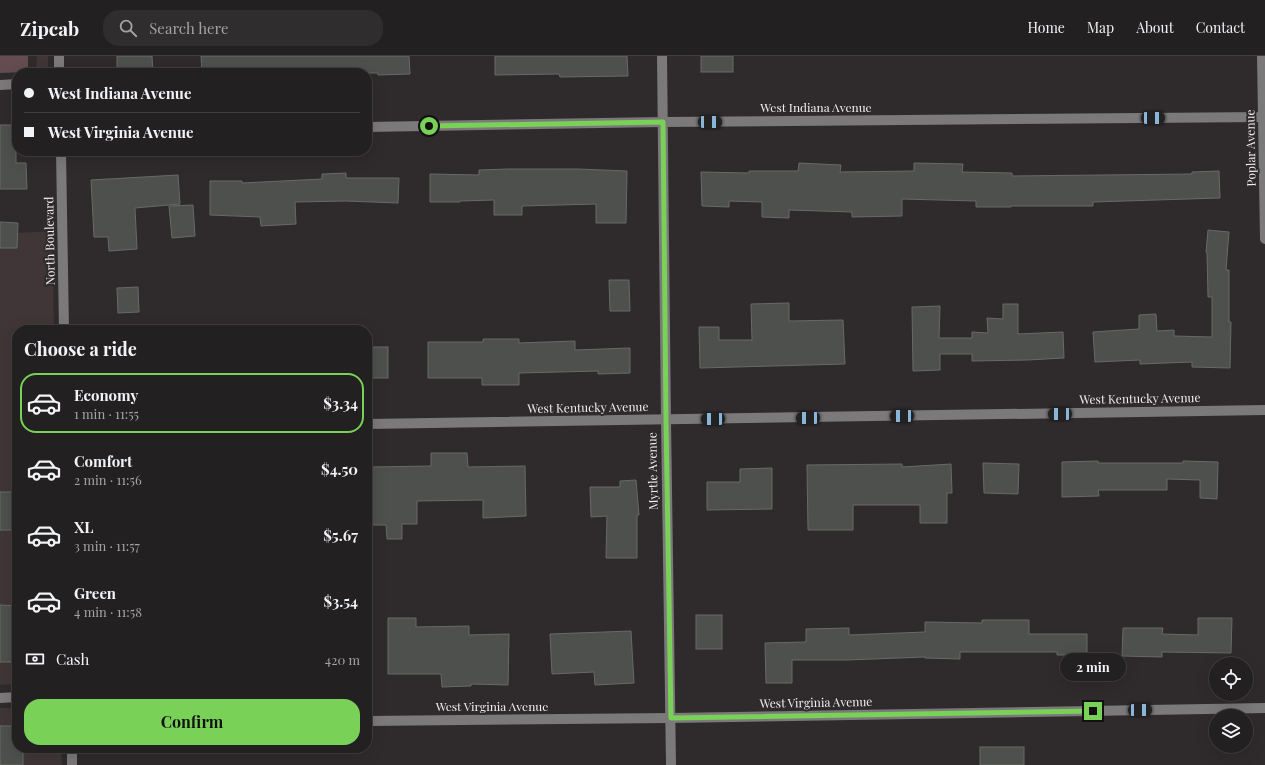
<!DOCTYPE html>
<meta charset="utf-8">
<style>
:root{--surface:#232021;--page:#2f2d2e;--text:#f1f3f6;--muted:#a3a3a5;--line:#403e3f;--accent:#79d157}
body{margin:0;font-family:"Playfair Display",serif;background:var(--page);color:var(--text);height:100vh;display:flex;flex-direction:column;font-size:15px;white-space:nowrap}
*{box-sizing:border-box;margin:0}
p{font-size:13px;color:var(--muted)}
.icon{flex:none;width:22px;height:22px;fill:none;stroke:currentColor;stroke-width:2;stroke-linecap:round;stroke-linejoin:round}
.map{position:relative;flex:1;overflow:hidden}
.drawer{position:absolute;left:12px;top:269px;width:360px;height:428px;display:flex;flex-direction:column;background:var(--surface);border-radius:16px;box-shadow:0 4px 16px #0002,0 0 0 1px var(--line)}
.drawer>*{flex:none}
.hud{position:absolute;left:12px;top:12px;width:360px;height:88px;border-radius:16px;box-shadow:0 4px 16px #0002,0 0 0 1px var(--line);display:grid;align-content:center;height:88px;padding:0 12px;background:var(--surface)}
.buttons{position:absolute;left:1209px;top:601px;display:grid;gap:8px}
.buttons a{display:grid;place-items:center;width:44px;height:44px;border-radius:50%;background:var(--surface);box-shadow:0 4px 16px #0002,0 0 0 1px var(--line);font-size:20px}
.end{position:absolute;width:18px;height:18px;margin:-9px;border:5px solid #79d157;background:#111;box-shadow:0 0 0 2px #111}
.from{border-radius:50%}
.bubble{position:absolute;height:28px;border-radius:14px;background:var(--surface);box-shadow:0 4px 16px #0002,0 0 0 1px var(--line);font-size:13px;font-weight:700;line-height:28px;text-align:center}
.car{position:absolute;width:12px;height:24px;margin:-12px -6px;border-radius:5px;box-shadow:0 0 3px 1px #0007;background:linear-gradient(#222 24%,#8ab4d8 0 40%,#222 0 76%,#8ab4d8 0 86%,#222 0)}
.hud b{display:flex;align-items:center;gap:14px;height:38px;font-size:15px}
.hud b+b{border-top:1px solid var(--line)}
.hud i{width:10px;height:10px;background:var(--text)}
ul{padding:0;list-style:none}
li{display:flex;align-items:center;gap:12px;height:60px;margin:0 8px 6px;padding:0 4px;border:2px solid transparent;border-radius:16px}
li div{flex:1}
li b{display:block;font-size:15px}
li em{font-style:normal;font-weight:700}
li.current{border-color:var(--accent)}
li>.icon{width:36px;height:36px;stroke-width:1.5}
h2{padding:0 12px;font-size:18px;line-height:48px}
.pay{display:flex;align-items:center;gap:10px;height:44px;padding:0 12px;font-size:15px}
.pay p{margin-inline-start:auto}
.primary-button{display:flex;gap:8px;margin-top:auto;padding:8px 12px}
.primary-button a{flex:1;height:46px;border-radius:16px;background:var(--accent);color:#111;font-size:16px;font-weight:700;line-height:46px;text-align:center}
header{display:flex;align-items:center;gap:24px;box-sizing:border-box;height:56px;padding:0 20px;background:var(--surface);border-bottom:1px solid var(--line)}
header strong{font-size:19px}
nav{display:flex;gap:22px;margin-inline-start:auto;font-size:14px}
.search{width:280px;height:36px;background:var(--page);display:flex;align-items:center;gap:10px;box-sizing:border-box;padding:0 14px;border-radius:16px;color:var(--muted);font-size:15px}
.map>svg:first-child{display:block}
.built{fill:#403637}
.green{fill:#644c50}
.building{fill:#4e504d;stroke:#686a67}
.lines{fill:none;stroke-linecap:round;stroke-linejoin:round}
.minor{stroke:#7b7979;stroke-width:10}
.route{stroke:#79d157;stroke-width:5}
.labels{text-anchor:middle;stroke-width:4;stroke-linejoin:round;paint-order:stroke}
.street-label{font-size:12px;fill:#f0eeee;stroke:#2f2b2c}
</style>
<header>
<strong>Zipcab</strong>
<div class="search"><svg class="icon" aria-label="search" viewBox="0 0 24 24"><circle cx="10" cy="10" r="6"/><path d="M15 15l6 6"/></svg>Search here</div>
<nav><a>Home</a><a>Map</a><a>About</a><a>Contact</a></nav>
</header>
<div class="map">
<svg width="1265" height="709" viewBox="0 0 1265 709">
<rect width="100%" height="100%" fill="#2f2b2c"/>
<g class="built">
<polygon points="37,0 48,0 48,17 36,16"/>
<polygon points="52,175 54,274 17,274 17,628 0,629 0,178"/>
<polygon points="0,652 17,652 17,692 61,692 62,709 0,709"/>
</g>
<polygon class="green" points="0,0 28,0 28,12 24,16 0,17"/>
<g class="building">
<polygon points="117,0 152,0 153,17 117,17"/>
<polygon points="201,0 409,0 410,18 378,19 378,17 202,17"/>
<polygon points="495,0 627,0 628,20 560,21 559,18 495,19"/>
<rect x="701" y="0" width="32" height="16"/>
<polygon points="0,69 16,69 16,107 26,107 27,133 0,133"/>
<polygon points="799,107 841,109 840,116 914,115 914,107 963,108 962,116 1012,117 1012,120 1192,118 1192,116 1219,115 1220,142 1093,146 1093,150 1011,150 1011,151 976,151 976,145 902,143 902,160 852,161 852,156 789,154 789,162 762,161 762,146 729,145 729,151 702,150 701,116 749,117 749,115 798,115"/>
<polygon points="508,113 578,113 627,115 626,167 596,167 596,148 522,150 522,159 494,159 494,144 460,145 460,146 430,146 430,118 479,119 479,114"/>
<polygon points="346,117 346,122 399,122 398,147 346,145 295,146 296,168 261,170 260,161 210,159 210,125 242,125 242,127 322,123 322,118"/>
<polygon points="178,119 180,148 135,152 137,193 109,195 108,181 94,181 91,124"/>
<polygon points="193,149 195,180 172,182 169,150"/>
<polygon points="0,166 18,167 17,192 0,192"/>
<polygon points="1208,174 1229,176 1226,214 1229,214 1229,266 1231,266 1230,312 1192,311 1192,306 1140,308 1140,304 1095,306 1093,276 1139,273 1139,259 1156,258 1157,275 1174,274 1174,280 1212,281 1212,241 1208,241 1207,197 1206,196"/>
<polygon points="609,224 629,224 630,255 610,255"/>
<polygon points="138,231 139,256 118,257 117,232"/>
<polygon points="789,247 789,265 843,264 845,308 700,312 699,271 719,271 719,284 752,284 751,248"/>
<polygon points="1003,248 1018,248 1018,278 1063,276 1064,302 1028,304 972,305 972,298 940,298 940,314 913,315 912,251 940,250 939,282 972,282 972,276 988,277 987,262 1003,263"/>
<polygon points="483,283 519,283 519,287 575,285 575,294 630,292 630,317 598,318 598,315 519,317 519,329 482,329 482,322 428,322 428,286 483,286"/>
<rect x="367" y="291" width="21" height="31"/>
<polygon points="431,397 467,397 468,411 525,410 526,460 483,462 483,444 417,445 417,468 402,468 402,483 387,483 386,469 371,469 370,411 431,410"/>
<polygon points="1098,405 1098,407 1183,407 1183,405 1218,406 1217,443 1200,442 1200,424 1167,423 1167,434 1098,434 1099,440 1062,441 1062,406"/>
<polygon points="983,407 1019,408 1018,438 984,437"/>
<polygon points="902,408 902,411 951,408 952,437 947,437 947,467 920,467 920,449 853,449 853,474 808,474 807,409"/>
<polygon points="772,412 772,453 707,454 707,426 740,426 740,413"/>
<polygon points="636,424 639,459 637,459 637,502 606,502 607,460 591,461 590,431 620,431 620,425"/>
<rect x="0" y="436" width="17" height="38"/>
<polygon points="0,549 17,550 17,606 0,606"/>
<rect x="696" y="559" width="26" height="34"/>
<polygon points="388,562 416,562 416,571 469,570 469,579 509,578 508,629 471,628 471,630 442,631 441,618 388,618"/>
<polygon points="1198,562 1232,562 1231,597 1162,596 1162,601 1122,600 1123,572 1163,572 1162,578 1198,579"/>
<polygon points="982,564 1029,564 1029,578 1087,578 1087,599 1057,599 1057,596 960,596 960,603 925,602 925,601 847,604 792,604 792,627 766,627 765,587 806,586 806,573 849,572 849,579 925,576 925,566 982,567"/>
<polygon points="631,575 634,627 595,629 594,616 552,618 550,578"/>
<polygon points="0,670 17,670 17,692 23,692 23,709 0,709"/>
<rect x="980" y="691" width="44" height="18"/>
</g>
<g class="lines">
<g class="minor">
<polyline points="59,0 59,17"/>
<polyline points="662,0 666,364 671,709"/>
<polyline points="1262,0 1265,183"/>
<polyline points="0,29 17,28"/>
<polyline points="367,71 663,66 1265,61"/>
<polyline points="61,95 64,274"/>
<polyline points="367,368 1265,354"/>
<polyline points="0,642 17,641"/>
<polyline points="367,665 671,662 1265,652"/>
<polyline points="72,692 72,709"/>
</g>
</g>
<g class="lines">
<polyline class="route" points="429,70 663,66 666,364 671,662 1093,655"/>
</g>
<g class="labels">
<g class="street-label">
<text x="816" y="56">West Indiana Avenue</text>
<text transform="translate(1251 92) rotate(-91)" y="4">Poplar Avenue</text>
<text transform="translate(50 185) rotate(-91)" y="4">North Boulevard</text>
<text transform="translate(1140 343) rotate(-1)" y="4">West Kentucky Avenue</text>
<text transform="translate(588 352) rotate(-1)" y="4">West Kentucky Avenue</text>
<text transform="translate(653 415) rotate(-91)" y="4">Myrtle Avenue</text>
<text transform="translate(816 647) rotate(-1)" y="4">West Virginia Avenue</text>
<text x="492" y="655">West Virginia Avenue</text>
</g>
</g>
</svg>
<div class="buttons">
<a><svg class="icon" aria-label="locate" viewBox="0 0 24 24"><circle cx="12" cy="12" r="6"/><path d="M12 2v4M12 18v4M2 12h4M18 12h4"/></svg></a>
<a><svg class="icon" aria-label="layers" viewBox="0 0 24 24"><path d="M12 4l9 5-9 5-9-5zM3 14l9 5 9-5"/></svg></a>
</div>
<i class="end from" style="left:429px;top:70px"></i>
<i class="end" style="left:1093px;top:655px"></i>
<div class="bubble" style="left:1060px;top:597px;width:66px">2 min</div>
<i class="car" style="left:1153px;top:62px;rotate:90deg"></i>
<i class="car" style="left:710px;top:66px;rotate:90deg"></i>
<i class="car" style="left:1060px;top:358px;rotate:269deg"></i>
<i class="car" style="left:902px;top:360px;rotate:269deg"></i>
<i class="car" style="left:808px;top:362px;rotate:269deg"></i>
<i class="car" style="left:713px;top:363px;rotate:269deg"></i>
<i class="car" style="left:1140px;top:654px;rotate:89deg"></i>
<div class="hud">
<b><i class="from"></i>West Indiana Avenue</b>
<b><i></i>West Virginia Avenue</b>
</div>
<section class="drawer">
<h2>Choose a ride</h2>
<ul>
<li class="current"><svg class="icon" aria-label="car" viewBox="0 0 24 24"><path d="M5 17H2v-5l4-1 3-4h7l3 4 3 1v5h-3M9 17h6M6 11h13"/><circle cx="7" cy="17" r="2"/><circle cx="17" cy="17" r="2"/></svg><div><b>Economy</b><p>1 min · 11:55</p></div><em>$3.34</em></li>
<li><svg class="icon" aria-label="car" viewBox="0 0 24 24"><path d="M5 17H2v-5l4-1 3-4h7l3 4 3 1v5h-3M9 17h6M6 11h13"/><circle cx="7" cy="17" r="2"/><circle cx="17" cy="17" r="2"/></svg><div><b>Comfort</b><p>2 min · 11:56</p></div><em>$4.50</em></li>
<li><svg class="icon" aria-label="car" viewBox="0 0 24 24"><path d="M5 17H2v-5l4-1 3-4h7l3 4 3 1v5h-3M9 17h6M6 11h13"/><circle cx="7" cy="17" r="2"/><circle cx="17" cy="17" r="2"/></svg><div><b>XL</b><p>3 min · 11:57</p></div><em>$5.67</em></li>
<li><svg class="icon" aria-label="car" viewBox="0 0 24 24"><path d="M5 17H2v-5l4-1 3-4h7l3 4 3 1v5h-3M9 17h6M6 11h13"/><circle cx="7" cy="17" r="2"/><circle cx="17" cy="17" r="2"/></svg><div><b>Green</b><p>4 min · 11:58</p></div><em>$3.54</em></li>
</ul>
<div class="pay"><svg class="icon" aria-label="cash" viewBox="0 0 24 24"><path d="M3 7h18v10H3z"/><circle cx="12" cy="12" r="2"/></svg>Cash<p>420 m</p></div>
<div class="primary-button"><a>Confirm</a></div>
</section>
</div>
